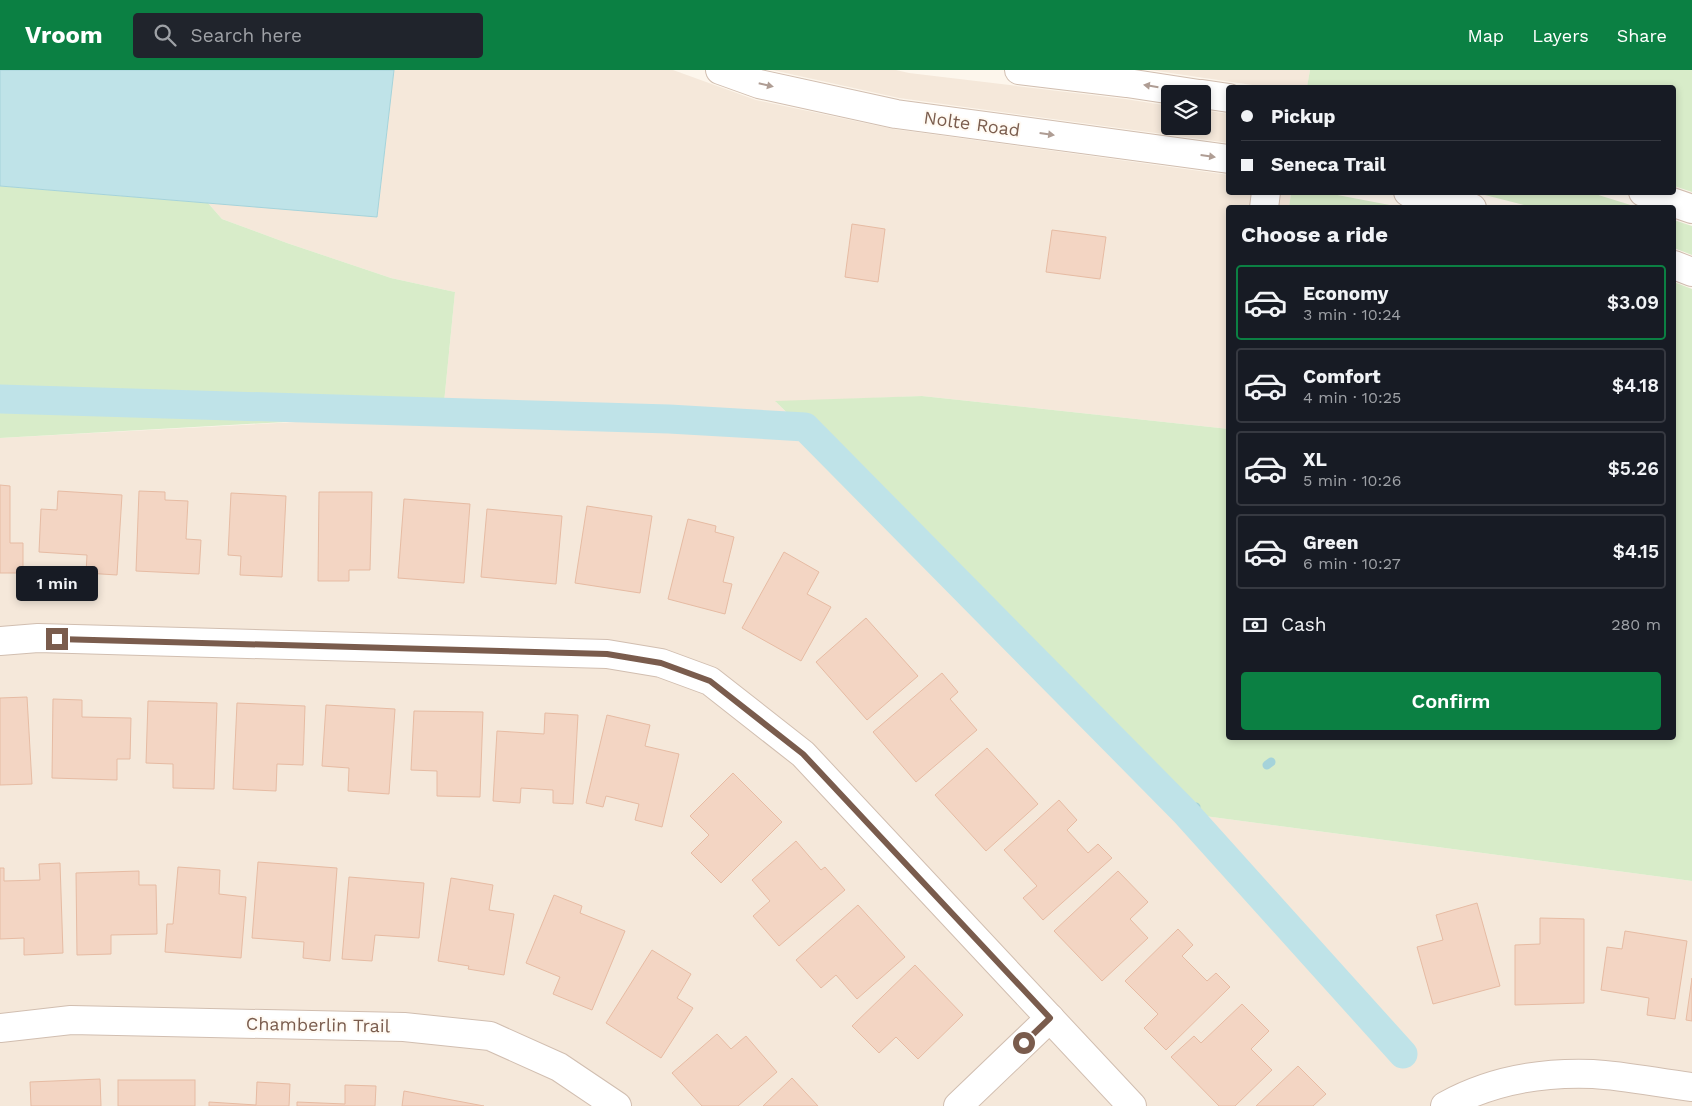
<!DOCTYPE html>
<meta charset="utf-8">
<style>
:root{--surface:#171b24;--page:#20242c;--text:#f1f3f6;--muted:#9ea1a6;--line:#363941;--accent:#0b8043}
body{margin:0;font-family:"Work Sans",sans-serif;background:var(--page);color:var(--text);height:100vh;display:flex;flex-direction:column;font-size:19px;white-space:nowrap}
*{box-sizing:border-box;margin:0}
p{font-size:16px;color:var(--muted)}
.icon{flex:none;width:28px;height:28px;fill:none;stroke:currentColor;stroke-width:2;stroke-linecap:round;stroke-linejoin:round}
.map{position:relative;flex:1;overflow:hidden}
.panel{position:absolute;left:1226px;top:135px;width:450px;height:535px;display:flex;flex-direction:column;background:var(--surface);border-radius:5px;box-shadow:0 2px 8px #0003}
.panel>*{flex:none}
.top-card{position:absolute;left:1226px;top:15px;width:450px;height:110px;border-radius:5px;box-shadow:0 2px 8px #0003;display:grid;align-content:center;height:110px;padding:0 15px;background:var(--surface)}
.tools{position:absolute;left:1161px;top:15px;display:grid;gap:10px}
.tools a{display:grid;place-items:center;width:50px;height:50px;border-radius:5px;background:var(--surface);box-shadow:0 2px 8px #0003;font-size:25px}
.end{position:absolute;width:22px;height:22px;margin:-11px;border:6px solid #7a5c4d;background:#fff;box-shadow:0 0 0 2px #fff}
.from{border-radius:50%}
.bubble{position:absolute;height:35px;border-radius:5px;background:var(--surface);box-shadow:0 2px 8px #0003;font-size:16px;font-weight:600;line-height:35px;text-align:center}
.top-card b{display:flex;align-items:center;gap:18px;height:48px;font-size:19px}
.top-card b+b{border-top:1px solid var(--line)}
.top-card i{width:12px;height:12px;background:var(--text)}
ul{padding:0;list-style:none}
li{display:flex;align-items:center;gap:15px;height:75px;margin:0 10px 8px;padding:0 5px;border:2px solid var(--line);border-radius:5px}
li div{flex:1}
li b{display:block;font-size:19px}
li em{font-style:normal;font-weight:600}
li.current{border-color:var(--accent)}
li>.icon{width:45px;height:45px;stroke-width:1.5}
h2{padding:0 15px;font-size:22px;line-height:60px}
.pay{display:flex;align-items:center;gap:12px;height:55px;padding:0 15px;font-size:19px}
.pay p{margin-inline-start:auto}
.action{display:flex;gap:10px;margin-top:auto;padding:10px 15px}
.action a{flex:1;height:58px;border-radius:5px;background:var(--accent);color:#fff;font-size:20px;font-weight:600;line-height:58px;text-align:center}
header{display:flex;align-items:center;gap:30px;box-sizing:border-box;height:70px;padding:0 25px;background:var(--accent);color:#fff}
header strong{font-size:24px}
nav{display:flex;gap:28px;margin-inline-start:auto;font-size:18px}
.search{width:350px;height:45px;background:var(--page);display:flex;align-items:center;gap:12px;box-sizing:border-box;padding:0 18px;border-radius:5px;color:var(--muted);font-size:19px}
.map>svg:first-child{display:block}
.residential{fill:#f5e8da}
.green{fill:#d8ecc9}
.water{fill:#bfe3e8;stroke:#a5d3da}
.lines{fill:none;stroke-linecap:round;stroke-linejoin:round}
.stream{stroke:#a5d3da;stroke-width:9}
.canal{stroke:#bfe3e8;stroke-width:29}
.building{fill:#f3d5c3;stroke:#e6bba3}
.minor-casing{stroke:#d1beb0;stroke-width:30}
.minor{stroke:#fff;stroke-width:28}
.oneway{fill:#af9d94}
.route{stroke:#7a5c4d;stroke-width:6}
.labels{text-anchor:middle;stroke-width:4;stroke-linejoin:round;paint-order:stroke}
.street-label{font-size:18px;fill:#7a5c4d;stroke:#fffaf3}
</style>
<header>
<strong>Vroom</strong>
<div class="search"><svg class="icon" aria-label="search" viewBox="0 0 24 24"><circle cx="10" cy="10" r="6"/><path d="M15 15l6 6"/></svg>Search here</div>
<nav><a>Map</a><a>Layers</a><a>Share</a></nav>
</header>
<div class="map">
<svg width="1692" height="1036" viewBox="0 0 1692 1036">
<rect width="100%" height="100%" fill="#fdf6ec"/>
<g class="residential">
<polygon points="394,0 673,0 756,30 893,59 1229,105 1229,122 1291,123 1289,137 1229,138 1229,359 922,326 776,332 1197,745 1692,811 1692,1036 0,1036 0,368 444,344 443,343 455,222 391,208 287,173 222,149 208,133 377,147"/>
<polygon points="772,0 896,0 909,3 1125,29 1170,36 1170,56 1202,56 1203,40 1229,44 1229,73 899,28"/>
<polygon points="1150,0 1310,0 1307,18 1266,17"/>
</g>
<g class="green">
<polygon points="1310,0 1692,0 1692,122 1674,116 1674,18 1307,17"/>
<polygon points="0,116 208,133 222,149 287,173 391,208 455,222 443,343 445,343 0,368"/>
<polygon points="1291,123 1327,123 1400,137 1289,137"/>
<polygon points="1477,123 1592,123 1637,137 1532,137"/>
<polygon points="1674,150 1692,156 1692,185 1674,178"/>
<polygon points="1674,212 1692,219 1692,811 1197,745 775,331 922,326 1229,359 1229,668 1674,668"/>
</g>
<polygon class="water" points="0,0 394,0 377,147 0,116"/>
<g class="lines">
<g class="stream">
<polyline points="1267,695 1271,692"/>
<polyline points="1185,742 1196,737"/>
</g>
<polyline class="canal" points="0,329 669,349 805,357 1185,742 1403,984"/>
</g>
<g class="building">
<polygon points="852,154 885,159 878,212 845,207"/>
<polygon points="1052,160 1106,167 1100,209 1046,202"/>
<polygon points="0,415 10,416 10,473 23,473 23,503 0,503"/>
<polygon points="58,421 122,425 117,505 86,503 87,485 39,482 41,439 57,440"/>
<polygon points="139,421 165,422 165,430 188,431 186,469 201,470 199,504 136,501"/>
<polygon points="319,422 372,422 370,500 349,500 349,511 318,511"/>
<polygon points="231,423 286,426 282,507 240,505 241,486 228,485"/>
<polygon points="404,429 470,434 464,513 398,508"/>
<polygon points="587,436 652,446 640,523 575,513"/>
<polygon points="487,439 562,446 556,514 481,507"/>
<polygon points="688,449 716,456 715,462 734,467 723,512 732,514 725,544 668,529"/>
<polygon points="784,482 819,502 807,524 831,537 801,591 742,558"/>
<polygon points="866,548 918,606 867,650 816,592"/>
<polygon points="942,603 958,622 950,629 977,660 916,712 873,662"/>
<polygon points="27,627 32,714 0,715 0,628"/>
<polygon points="53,629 82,630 82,647 131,648 130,689 117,689 117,710 52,708"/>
<polygon points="148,631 217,633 214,719 173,718 173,694 146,693"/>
<polygon points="237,633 305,636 303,695 277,694 276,721 233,719"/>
<polygon points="326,635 395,639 389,724 348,721 349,698 322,696"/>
<polygon points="414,641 483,642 480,727 437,726 437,701 411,700"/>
<polygon points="545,643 578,645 573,734 553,733 553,720 521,718 520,733 493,731 497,661 544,664"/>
<polygon points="607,645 650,655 645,676 679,684 662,757 635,750 639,734 606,726 603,737 586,733"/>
<polygon points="987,678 1038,734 986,781 935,725"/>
<polygon points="733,703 782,752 721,813 691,783 709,765 690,746"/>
<polygon points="1059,730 1077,750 1067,760 1088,783 1098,774 1112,788 1043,850 1023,828 1037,816 1004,780"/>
<polygon points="796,771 821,800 825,797 845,820 779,876 753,846 770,831 752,810"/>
<polygon points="258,792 337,798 330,891 303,888 304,872 252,868"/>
<polygon points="60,793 63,883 24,885 24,868 0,869 0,798 4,798 4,811 40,810 39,794"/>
<polygon points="178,797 220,800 219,824 246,827 241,888 165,882 167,854 173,854"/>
<polygon points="139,801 139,815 156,815 157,864 111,865 111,884 77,885 76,803"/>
<polygon points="1118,801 1148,832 1130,849 1148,868 1102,911 1054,861"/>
<polygon points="349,807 424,813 419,868 375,865 372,891 342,889"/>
<polygon points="451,808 493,815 489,840 514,844 504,905 468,899 469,896 438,891"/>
<polygon points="554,825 582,836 580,843 625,861 592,940 553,924 560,907 526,893"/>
<polygon points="1477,833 1500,916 1433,934 1417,877 1443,870 1436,845"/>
<polygon points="858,835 905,887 857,929 836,905 821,918 796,890"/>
<polygon points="1540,848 1584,849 1584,933 1515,935 1515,875 1540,874"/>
<polygon points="1178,859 1193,875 1182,886 1207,911 1216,903 1230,917 1166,980 1144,958 1158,944 1125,911"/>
<polygon points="1625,861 1687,871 1675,949 1647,945 1649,928 1601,920 1607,877 1622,879"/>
<polygon points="652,880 691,904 677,928 693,938 661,988 606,953"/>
<polygon points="915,895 963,945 918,989 896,967 879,983 852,956"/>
<polygon points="1692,908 1692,951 1686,950"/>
<polygon points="1242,934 1269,961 1251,979 1272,1000 1235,1036 1219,1036 1171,987 1194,966 1201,973"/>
<polygon points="717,964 731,979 746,966 777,1002 738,1036 702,1036 672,1003"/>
<polygon points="1298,996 1326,1024 1313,1036 1256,1036"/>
<polygon points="792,1008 818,1036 763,1036"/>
<polygon points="100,1009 101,1036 31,1036 30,1012"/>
<rect x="118" y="1010" width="77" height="26"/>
<polygon points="257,1012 290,1014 289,1036 209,1036 209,1032 256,1035"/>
<polygon points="345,1015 376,1016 375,1036 297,1036 297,1032 345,1034"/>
<polygon points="404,1021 484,1036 402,1036"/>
</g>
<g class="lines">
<g class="minor-casing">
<g id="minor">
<polyline points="720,0 759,14 896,44 1229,89"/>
<polyline points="1019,0 1127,13 1199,24"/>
<polyline points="1202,24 1229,28"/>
<polyline points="1408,122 1472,138"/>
<polyline points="1643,122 1692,139"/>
<polyline points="1264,138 1266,122"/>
<polyline points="1674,195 1692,202"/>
<polyline points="0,571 38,568 607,584 661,593 710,611 803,684 1132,1036"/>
<polyline points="0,958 71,950 404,957 490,966 559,997 617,1036"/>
<polyline points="958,1036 1050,948"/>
<path d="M1445,1036C1490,1011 1542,1002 1593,1004C1626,1006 1659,1013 1692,1017"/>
</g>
</g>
<use href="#minor" class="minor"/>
</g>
<defs><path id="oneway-solid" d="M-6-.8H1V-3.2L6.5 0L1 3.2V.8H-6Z" transform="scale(1.25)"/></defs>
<g class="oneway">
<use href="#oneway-solid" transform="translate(766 15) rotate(13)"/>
<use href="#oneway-solid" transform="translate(1151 16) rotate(-171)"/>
<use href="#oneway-solid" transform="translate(1047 64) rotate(8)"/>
<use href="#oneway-solid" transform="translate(1208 86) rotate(8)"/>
</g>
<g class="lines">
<polyline class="route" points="57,569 607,584 661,593 710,611 803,684 1050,948 1024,973"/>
</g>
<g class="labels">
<g class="street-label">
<text transform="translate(972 54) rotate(8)" y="6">Nolte Road</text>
<text transform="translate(318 955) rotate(1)" y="6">Chamberlin Trail</text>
</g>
</g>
</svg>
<div class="tools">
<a><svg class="icon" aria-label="layers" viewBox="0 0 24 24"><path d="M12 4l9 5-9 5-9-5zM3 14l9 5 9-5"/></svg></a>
</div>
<i class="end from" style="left:1024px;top:973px"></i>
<i class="end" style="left:57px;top:569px"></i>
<div class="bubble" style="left:16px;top:496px;width:82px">1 min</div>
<div class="top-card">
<b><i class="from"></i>Pickup</b>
<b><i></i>Seneca Trail</b>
</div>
<section class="panel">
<h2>Choose a ride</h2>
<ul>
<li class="current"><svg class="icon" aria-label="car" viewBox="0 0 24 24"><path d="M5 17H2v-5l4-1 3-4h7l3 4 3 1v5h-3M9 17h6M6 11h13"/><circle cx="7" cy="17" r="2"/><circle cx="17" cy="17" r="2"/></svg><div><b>Economy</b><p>3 min · 10:24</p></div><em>$3.09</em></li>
<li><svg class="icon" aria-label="car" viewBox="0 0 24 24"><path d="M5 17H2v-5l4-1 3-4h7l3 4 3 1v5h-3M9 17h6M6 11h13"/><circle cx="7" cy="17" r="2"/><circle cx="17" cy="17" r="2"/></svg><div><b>Comfort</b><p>4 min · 10:25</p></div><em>$4.18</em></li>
<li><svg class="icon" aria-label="car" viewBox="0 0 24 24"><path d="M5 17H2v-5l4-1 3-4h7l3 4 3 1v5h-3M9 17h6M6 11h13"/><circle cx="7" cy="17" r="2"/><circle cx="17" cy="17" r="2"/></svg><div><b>XL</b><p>5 min · 10:26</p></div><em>$5.26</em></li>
<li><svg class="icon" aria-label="car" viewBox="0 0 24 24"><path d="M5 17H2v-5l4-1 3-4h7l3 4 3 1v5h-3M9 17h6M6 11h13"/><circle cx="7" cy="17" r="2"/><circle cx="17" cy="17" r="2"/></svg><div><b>Green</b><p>6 min · 10:27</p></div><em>$4.15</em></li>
</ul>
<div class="pay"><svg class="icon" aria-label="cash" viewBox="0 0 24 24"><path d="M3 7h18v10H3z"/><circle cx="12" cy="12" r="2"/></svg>Cash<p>280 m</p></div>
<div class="action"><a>Confirm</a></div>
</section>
</div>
